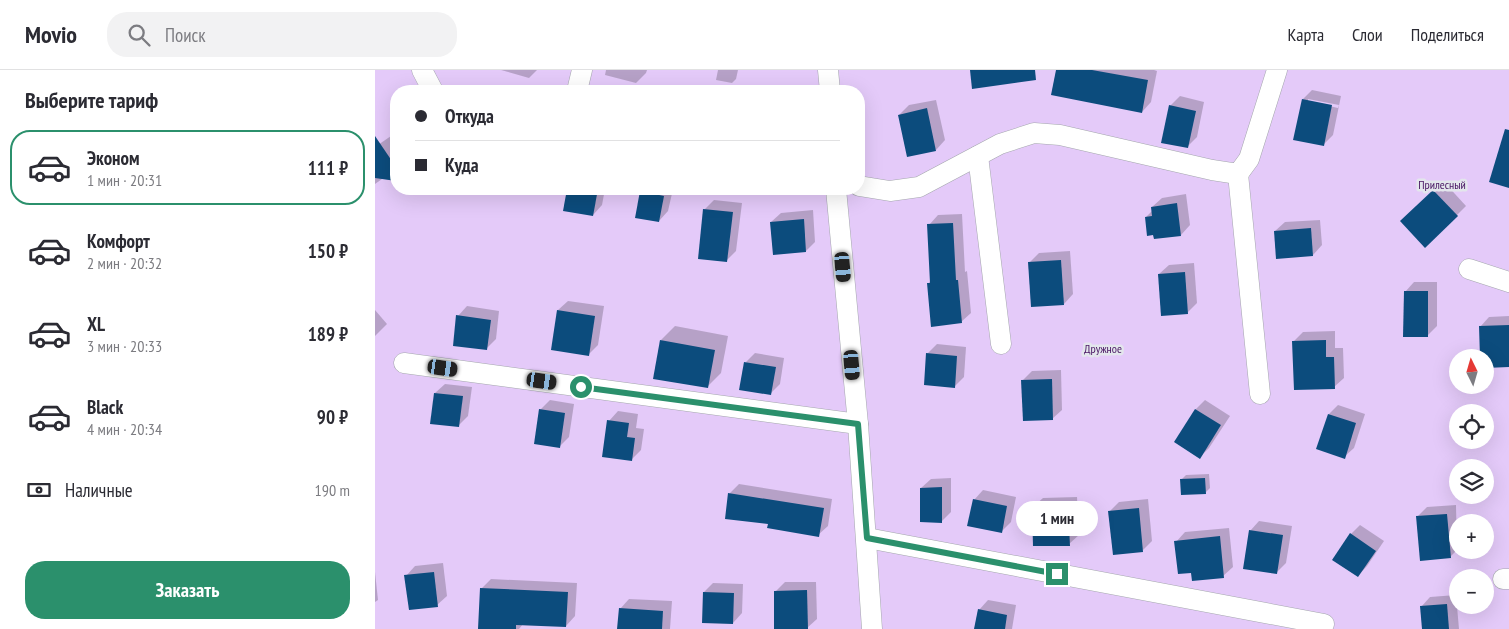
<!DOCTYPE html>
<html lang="ru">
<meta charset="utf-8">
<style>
:root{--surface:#fff;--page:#f2f2f3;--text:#2b2b33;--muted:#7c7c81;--line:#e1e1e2;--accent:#2b906c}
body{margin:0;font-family:"PT Sans Narrow",sans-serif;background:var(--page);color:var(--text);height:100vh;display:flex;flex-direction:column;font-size:19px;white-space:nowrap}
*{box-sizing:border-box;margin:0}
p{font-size:16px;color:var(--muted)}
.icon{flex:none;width:28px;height:28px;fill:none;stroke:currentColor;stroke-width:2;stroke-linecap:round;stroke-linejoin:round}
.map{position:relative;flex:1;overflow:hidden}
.side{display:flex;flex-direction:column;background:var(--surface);width:375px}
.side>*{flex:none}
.top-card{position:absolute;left:15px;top:15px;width:475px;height:110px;border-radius:20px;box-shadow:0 5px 20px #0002;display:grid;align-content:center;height:110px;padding:0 25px;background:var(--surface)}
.needle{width:32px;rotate:355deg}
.tools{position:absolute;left:1074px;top:279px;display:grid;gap:10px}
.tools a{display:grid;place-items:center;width:45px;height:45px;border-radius:50%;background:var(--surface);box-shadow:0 5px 20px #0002;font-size:25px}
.end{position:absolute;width:22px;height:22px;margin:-11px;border:6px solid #2b906c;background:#fff;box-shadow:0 0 0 2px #fff}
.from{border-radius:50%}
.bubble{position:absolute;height:35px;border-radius:18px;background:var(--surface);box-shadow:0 5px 20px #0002;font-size:16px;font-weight:700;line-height:35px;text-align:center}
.car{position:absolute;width:15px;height:30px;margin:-15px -8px;border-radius:6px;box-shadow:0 0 4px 1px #0007;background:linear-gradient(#222 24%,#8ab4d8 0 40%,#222 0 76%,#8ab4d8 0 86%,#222 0)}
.top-card b{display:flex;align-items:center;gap:18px;height:48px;font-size:19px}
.top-card b+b{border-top:1px solid var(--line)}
.top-card i{width:12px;height:12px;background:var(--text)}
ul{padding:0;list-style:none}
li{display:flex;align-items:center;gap:15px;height:75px;margin:0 10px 8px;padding:0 15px;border:2px solid transparent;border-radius:20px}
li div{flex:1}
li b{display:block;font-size:19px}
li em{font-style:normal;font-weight:700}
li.current{border-color:var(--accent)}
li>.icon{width:45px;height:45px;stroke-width:1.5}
h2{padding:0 25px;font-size:22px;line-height:60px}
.pay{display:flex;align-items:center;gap:12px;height:55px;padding:0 25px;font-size:19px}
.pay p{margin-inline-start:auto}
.cta{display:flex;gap:10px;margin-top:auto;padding:10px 25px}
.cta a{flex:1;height:58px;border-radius:20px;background:var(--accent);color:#fff;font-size:20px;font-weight:700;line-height:58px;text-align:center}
header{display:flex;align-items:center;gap:30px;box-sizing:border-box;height:70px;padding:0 25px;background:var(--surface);border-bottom:1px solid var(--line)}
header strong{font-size:24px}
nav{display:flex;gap:28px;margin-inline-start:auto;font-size:18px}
.search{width:350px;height:45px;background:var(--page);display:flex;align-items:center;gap:12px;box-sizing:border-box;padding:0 18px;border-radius:20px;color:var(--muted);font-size:19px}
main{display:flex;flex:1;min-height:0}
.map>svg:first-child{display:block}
.green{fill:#e4caf9;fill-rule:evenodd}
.shadow{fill:#0003;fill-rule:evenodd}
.building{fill:#0c4c7d}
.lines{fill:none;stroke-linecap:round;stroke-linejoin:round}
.minor-casing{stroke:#a4a7ad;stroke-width:21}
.minor{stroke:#fff;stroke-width:20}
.route{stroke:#2b906c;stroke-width:6}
.labels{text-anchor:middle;stroke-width:5;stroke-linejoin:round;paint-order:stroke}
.park-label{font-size:12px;fill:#481563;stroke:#e3e6ec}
</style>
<header>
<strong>Movio</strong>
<div class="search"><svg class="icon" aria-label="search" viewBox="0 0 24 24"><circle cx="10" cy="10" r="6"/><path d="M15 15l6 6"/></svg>Поиск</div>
<nav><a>Карта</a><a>Слои</a><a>Поделиться</a></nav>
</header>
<main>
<section class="side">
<h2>Выберите тариф</h2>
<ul>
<li class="current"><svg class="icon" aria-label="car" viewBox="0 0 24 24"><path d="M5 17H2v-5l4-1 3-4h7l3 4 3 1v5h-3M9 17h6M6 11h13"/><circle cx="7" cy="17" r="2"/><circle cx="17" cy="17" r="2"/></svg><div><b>Эконом</b><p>1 мин · 20:31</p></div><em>111 ₽</em></li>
<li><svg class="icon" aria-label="car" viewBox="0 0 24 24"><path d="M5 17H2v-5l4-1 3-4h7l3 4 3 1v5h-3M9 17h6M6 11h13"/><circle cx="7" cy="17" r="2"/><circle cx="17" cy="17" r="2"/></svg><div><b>Комфорт</b><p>2 мин · 20:32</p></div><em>150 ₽</em></li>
<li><svg class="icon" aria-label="car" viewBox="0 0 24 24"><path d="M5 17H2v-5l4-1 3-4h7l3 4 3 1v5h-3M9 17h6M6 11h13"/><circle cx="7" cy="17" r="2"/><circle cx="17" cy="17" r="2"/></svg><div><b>XL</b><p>3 мин · 20:33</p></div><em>189 ₽</em></li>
<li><svg class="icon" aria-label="car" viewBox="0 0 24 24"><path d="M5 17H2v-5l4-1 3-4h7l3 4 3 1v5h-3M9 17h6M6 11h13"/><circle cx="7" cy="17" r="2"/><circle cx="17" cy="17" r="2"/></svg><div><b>Black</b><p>4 мин · 20:34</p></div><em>90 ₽</em></li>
</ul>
<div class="pay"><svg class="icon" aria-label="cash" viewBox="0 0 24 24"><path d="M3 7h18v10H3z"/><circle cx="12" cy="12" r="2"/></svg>Наличные<p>190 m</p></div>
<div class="cta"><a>Заказать</a></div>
</section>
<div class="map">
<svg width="1134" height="559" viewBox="0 0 1134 559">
<rect width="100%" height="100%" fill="#e3e6ec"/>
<path class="green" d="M0,0H1134V559H0ZM21,21H484V119H21ZM1082,288H1110V315H1082ZM1082,342H1110V370H1082ZM1082,398H1110V425H1082ZM1082,452H1110V480H1082ZM1082,508H1110V535H1082Z"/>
<g class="shadow">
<polygon points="126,0 162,0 154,8"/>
<polygon points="231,0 272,0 271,3 261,13 230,5"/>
<polygon points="343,0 363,0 361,9 357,13 341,10"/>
<polygon points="682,0 779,0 782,1 776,32 767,42"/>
<path d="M937,20L966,26L958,65L948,75L928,29ZM933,29L964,35L963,38L933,31Z"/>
<polygon points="805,26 829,32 822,67 812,77 795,36"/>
<polygon points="561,30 570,70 561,80 524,45 534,35"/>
<polygon points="16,66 21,74 21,99 0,114 0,77"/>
<polygon points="1069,112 1091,136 1082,145 1036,142"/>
<polygon points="130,119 149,119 146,122"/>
<polygon points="193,119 230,119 227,135 218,145 189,140"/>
<polygon points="269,119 298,119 293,141 284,151 266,122"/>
<polygon points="811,124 815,155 806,165 771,147 778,140 777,137 787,128"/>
<polygon points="339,130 367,133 361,181 351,191 329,140"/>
<polygon points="438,140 440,172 431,181 396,152 406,143"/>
<polygon points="587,144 590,202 592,201 596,243 586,252 553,214 556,210 554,155 563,145"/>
<polygon points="945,150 947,175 938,185 900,161 910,152"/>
<polygon points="695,181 698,224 689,234 654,193 664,183"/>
<polygon points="819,193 822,233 812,243 784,204 794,195"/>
<polygon points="1039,212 1062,212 1062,256 1052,266 1030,222"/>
<polygon points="193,231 229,236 223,275 214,284 183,240"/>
<polygon points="92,236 124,241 121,269 111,279 83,246"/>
<polygon points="0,240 12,254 0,266"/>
<polygon points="1134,246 1134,296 1110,297 1105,257 1114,247"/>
<polygon points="300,256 353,266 346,303 332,317 286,270"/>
<polygon points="960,261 960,278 968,278 969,308 959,317 919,271 928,262"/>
<polygon points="562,274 591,277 589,307 580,316 552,284"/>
<polygon points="380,283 409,288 405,314 395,324 371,292"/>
<polygon points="686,300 687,340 677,349 648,310 657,301"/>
<polygon points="70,314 97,317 93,346 83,356 60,323"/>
<polygon points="175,330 199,334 194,367 184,377 165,340"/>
<polygon points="830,330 855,346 834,378 825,387 800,372 821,339"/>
<polygon points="963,335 990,344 979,378 969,387 954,344"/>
<polygon points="243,341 263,344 261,358 269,359 266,380 256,390 234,351"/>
<polygon points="834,404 835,418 830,423 806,410 811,405"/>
<polygon points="576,408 576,442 567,451 546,418 556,409"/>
<polygon points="364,414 457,429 453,456 443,465 394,453 351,448 355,423"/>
<polygon points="608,420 641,427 636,452 626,462 599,430"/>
<polygon points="702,427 704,465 694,474 658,437 668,428"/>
<polygon points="773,429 777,471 768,480 734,442 744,432"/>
<polygon points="1081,435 1082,480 1075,487 1042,447 1052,437"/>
<polygon points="884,451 917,456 911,493 902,502 875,461"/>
<polygon points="985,455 1009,471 992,496 983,506 976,464"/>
<polygon points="854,458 858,497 848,506 817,501 801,472 810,462"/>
<polygon points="68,493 72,526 62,535 31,506 40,496"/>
<polygon points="0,502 3,530 0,532"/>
<polygon points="116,509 202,513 200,546 191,556 148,554 144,559 104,559 106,519"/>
<polygon points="410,512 441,512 442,549 432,558 400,522"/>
<polygon points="338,513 368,514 367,543 358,553 329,522"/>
<polygon points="1081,525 1084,559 1048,559 1046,537 1055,527"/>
<polygon points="254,529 297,531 295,559 244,559 245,539"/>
<polygon points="613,530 641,535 637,559 601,559 604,540"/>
</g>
<g class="building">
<polygon points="595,0 660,0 661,10 597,19"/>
<polygon points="681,0 717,0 773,10 767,43 676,25"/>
<polygon points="927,29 957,35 949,76 918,70"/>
<polygon points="794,35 821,41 813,78 786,73"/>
<polygon points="552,38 561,81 532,87 523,45"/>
<polygon points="1130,59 1134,60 1134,118 1114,112"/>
<polygon points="0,66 21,97 21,111 0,108"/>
<polygon points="192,119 223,119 218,146 188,141"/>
<polygon points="1058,120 1083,146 1050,178 1025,151"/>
<polygon points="265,121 289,126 284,152 260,148"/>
<polygon points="802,133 806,166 779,169 778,165 772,166 770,147 777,146 776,137"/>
<polygon points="328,139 358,142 352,192 323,189"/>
<polygon points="429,149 431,182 398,185 395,152"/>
<polygon points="578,153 581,210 583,210 587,253 556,257 552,213 555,213 552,154"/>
<polygon points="936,158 938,186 901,189 899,161"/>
<polygon points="686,190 689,235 656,237 653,192"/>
<polygon points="810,202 813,244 786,246 783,204"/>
<polygon points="1029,221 1053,221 1053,267 1028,267"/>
<polygon points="182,240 220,246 214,286 176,280"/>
<polygon points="81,245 116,250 112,280 78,276"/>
<polygon points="1134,255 1134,297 1110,298 1110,288 1105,288 1104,256"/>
<polygon points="285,270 340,280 333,318 278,309"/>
<polygon points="951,270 951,287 959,287 960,319 919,320 917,271"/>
<polygon points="551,283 582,286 580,318 549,315"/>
<polygon points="369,292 401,297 396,325 364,320"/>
<polygon points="677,309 678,350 648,351 646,310"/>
<polygon points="59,323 88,326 84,357 55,354"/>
<polygon points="164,339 190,343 185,378 159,374"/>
<polygon points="820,339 846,355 825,389 799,372"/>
<polygon points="953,344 981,353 970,389 941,379"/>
<polygon points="232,350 254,353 252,367 260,368 257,391 227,387"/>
<polygon points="830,408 831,424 806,425 805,409"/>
<polygon points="567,417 567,453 545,452 545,418"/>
<polygon points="353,423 449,438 444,467 392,458 393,454 350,449"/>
<polygon points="598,429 632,436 627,463 592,456"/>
<polygon points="693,436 695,476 658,476 657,437"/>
<polygon points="764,438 768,482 738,485 733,441"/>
<polygon points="1072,444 1076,488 1045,491 1041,446"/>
<polygon points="874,460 908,465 902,504 868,499"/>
<polygon points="975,463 1001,481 983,507 957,490"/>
<polygon points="845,466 849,508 817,511 816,503 803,504 799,471"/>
<polygon points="59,502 63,537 34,540 29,505"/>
<polygon points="105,518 193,522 191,557 141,555 141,559 103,559"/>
<polygon points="432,520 433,559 399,559 399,521"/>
<polygon points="328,522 359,523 358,554 327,553"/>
<polygon points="1072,534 1074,559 1047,559 1045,536"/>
<polygon points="244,538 288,541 287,559 242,559"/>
<polygon points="603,539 632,545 630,559 599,559"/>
</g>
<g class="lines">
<g class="minor-casing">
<g id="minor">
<polyline points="47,0 58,21"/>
<polyline points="453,0 455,21"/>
<polyline points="202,21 207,0"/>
<polyline points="603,86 626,274"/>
<polyline points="863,104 885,324"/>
<polyline points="484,116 515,121 544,117 625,74 659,63 685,65 837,100 863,104 874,89 902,0"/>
<polyline points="461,119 483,354 497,559"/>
<polyline points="1094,199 1134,212"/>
<polyline points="29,293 483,354"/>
<polyline points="492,468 949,554"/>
<polyline points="1128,509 1134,509"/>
</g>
</g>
<use href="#minor" class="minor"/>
</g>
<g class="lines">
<polyline class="route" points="206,317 483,354 492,468 682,504"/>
</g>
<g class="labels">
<g class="park-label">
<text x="1067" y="119">Прилесный</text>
<text x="728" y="283">Дружное</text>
</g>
</g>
</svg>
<div class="tools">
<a><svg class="needle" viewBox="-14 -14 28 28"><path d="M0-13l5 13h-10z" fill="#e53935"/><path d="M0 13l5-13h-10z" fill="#7c7c81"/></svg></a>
<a><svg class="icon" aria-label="locate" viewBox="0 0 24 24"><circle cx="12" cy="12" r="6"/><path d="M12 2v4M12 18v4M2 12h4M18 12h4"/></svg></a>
<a><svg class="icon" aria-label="layers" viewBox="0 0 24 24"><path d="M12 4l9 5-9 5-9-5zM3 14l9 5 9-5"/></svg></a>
<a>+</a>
<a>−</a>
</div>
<i class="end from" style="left:206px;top:317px"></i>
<i class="end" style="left:682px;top:504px"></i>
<div class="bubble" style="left:641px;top:431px;width:82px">1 мин</div>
<i class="car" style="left:468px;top:197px;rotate:175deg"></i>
<i class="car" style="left:477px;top:295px;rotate:175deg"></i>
<i class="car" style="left:68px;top:298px;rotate:98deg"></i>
<i class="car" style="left:167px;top:311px;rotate:98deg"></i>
<div class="top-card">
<b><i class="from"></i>Откуда</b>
<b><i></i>Куда</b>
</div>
</div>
</main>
